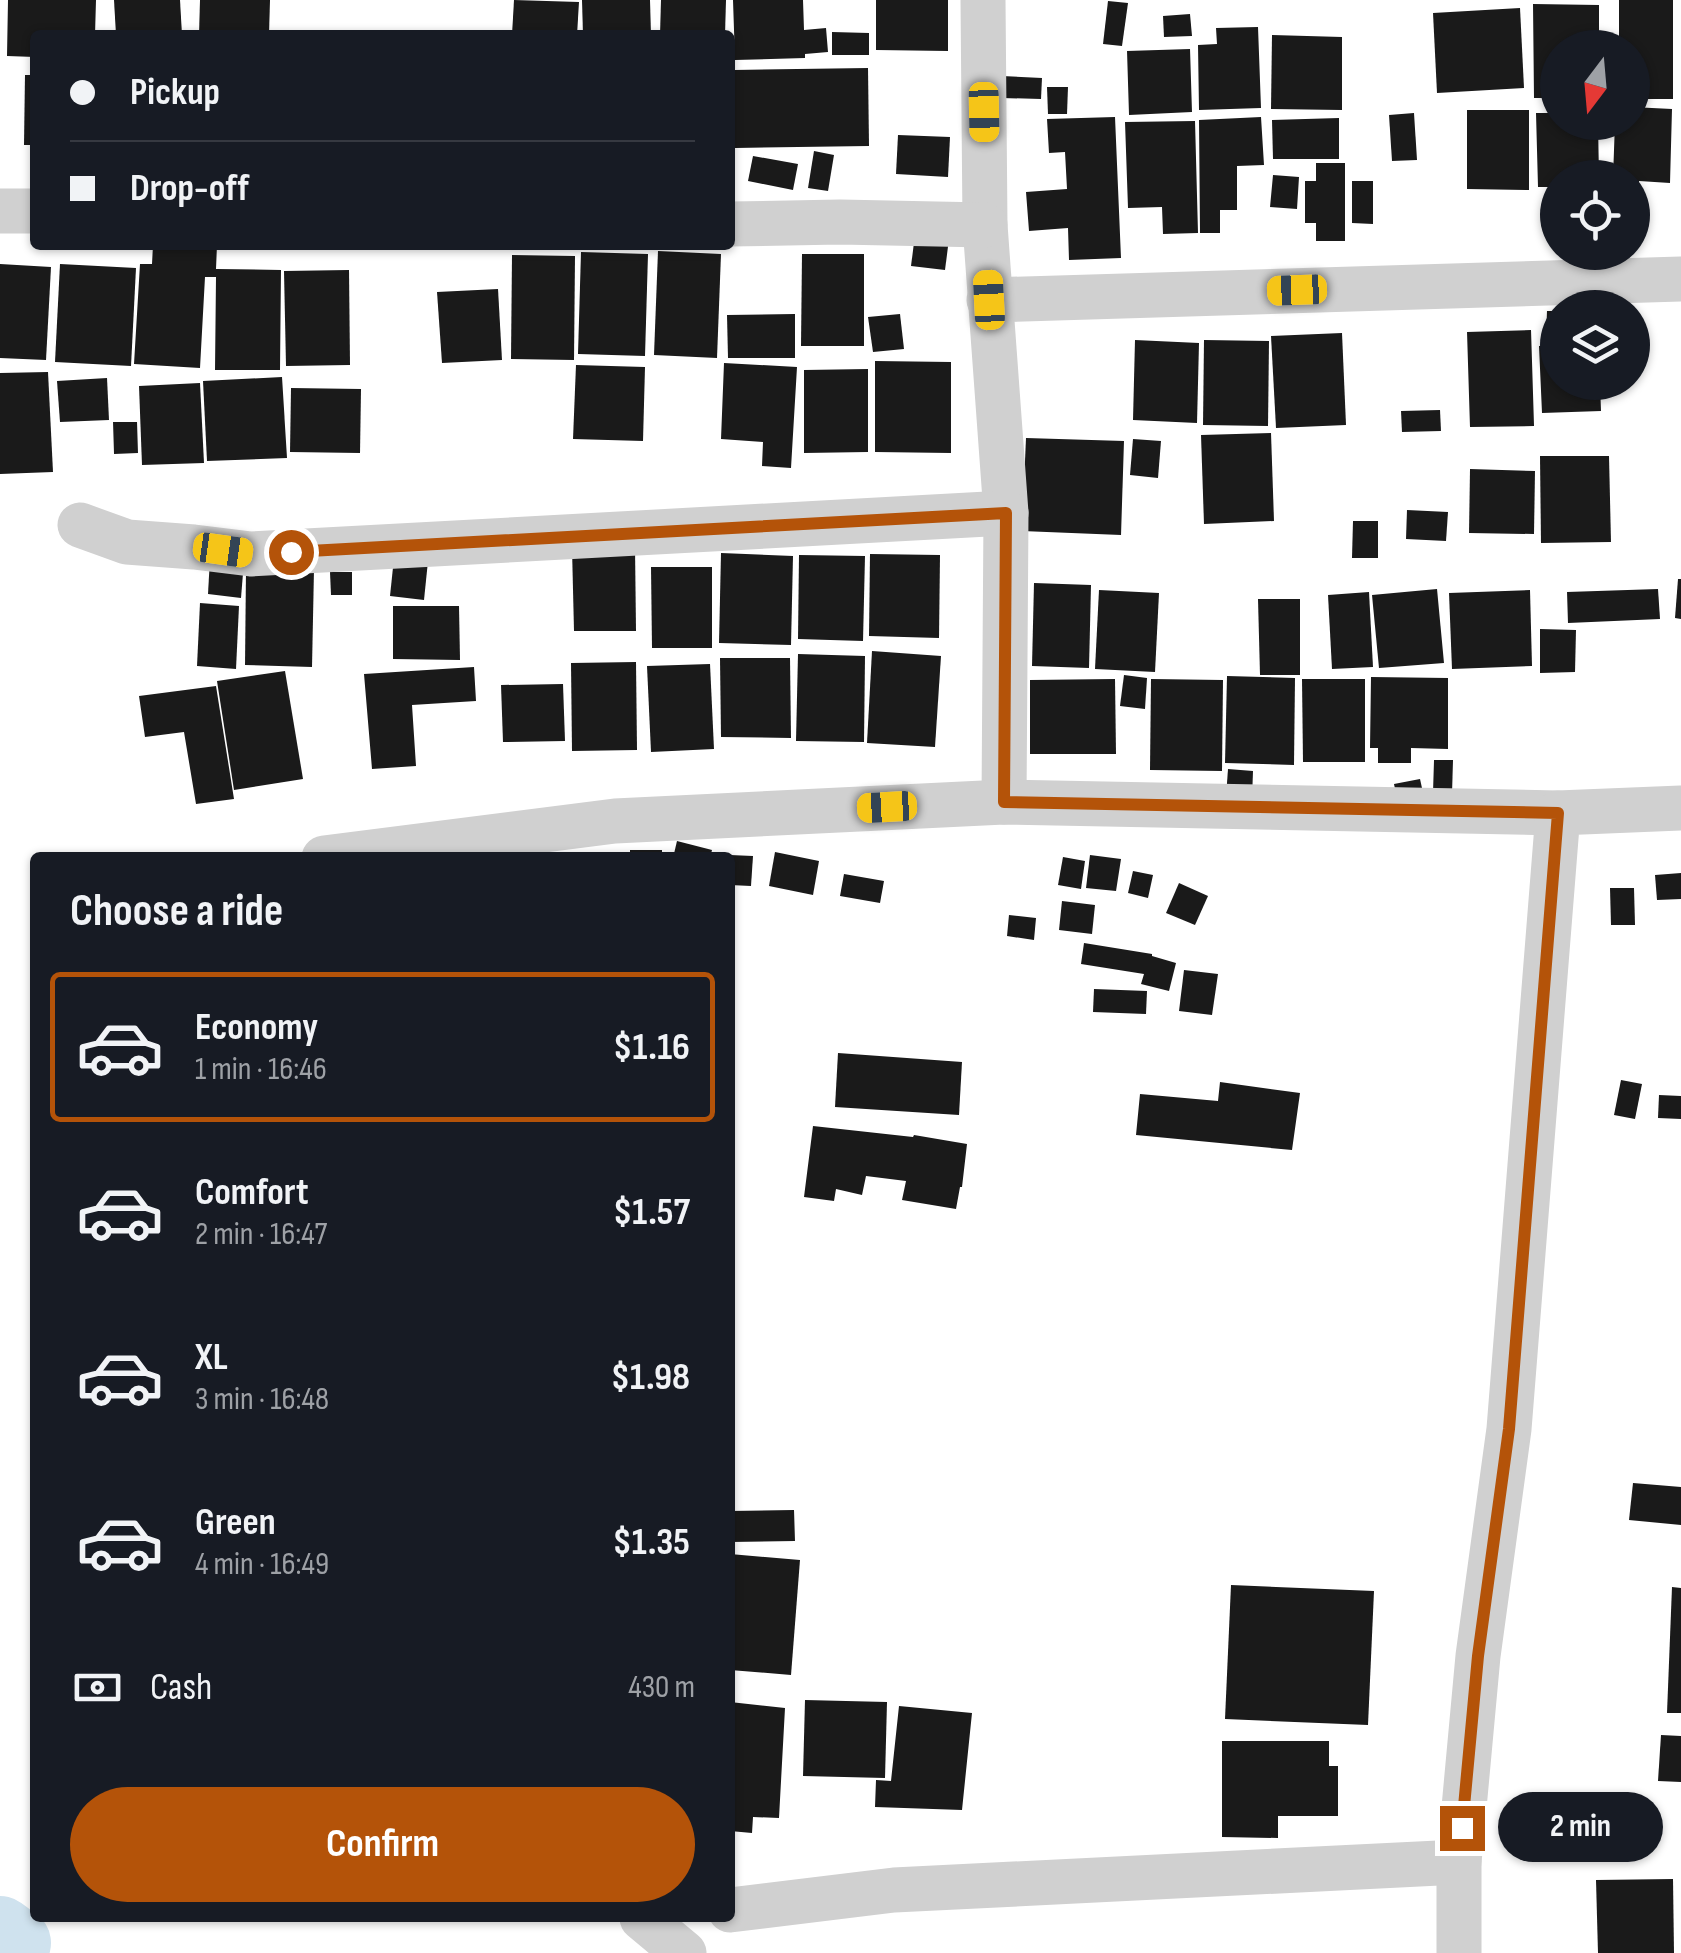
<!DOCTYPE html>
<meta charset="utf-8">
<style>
:root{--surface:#171b24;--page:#242831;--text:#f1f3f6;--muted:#9ea1a6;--line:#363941;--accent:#b45309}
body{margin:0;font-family:"Sofia Sans Condensed",sans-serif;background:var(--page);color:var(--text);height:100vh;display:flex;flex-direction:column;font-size:38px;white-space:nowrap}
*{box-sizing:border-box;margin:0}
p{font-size:32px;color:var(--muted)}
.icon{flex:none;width:55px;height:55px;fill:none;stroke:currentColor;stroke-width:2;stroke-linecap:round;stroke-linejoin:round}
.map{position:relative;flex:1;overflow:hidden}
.sheet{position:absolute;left:30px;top:852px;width:705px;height:1070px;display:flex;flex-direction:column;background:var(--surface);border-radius:10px;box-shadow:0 2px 8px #0004}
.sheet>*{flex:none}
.banner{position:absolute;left:30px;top:30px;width:705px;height:220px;border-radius:10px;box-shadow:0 2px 8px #0004;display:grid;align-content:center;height:220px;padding:0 40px;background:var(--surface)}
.needle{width:65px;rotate:196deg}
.tools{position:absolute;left:1540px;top:30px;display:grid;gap:20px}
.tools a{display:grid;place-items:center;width:110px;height:110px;border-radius:50%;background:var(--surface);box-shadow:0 2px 8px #0004;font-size:50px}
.end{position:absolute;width:45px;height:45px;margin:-22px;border:12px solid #b45309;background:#fff;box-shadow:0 0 0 5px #fff}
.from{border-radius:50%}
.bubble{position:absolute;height:70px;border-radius:35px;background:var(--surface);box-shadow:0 2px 8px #0004;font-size:32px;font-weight:700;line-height:70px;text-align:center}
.car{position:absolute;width:30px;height:60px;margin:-30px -15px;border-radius:12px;box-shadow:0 0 8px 2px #0007;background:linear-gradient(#f5c518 24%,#345 0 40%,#f5c518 0 76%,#345 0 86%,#f5c518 0)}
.banner b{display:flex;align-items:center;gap:35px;height:95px;font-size:38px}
.banner b+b{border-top:2px solid var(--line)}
.banner i{width:25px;height:25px;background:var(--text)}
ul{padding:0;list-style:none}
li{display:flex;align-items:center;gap:30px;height:150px;margin:0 20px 15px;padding:0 20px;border:5px solid transparent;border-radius:10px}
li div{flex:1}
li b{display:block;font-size:38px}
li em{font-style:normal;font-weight:700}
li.active{border-color:var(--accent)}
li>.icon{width:90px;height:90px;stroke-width:1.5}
h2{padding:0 40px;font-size:45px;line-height:120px}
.pay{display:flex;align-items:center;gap:25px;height:110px;padding:0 40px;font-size:38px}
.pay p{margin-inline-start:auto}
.button{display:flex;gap:20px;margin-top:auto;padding:20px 40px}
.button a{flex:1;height:115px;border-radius:60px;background:var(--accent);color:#fff;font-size:40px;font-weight:700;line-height:115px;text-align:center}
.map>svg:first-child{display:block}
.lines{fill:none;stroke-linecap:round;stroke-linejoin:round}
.river{stroke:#cfe2ee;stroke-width:72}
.building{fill:#1a1a1a}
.street{stroke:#d0d0d0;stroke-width:45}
.route{stroke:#b45309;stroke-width:12}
</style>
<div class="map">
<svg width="1681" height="1953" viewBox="0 0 1681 1953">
<rect width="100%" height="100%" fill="#fff"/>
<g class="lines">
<polyline class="river" points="0,1932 15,1943 5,1953"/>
</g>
<g class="building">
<polygon points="8,0 96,0 95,35 35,35 35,57 7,56"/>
<polygon points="114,0 180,0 182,35 116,35"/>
<polygon points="200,0 270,0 269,35 199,35"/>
<polygon points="514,0 579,2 577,35 512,35"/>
<polygon points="582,0 650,0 651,35 583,35"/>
<polygon points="661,0 726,0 725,35 660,35"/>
<polygon points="733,0 803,0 804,30 826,28 828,52 805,54 805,58 735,60"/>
<polygon points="876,0 948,0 948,51 876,50"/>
<polygon points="1619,0 1673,0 1673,99 1632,99 1632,48 1619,48"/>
<polygon points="1108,1 1128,3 1122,46 1103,44"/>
<polygon points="1533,4 1599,5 1599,48 1558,48 1558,98 1534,98"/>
<polygon points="1520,8 1524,88 1437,93 1433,13"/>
<polygon points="1190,14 1192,36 1164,37 1163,16"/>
<polygon points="1258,27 1261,108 1199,110 1198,45 1217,44 1216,28"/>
<polygon points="832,32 869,33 869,55 832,55"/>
<polygon points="1272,35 1342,37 1342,110 1271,109"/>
<polygon points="1190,49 1192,112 1129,115 1127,51"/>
<polygon points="868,68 869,146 735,148 734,70"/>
<polygon points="25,75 35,75 35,145 24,145"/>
<polygon points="1002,76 1042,78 1041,99 1002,98"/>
<polygon points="1047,87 1068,87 1067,114 1048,114"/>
<polygon points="1632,107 1672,109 1670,183 1639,181 1637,229 1632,228 1632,178 1613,178 1615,122 1632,122"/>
<polygon points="1467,110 1529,110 1529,190 1467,189"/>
<polygon points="1414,113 1417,160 1392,161 1389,115"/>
<polygon points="1536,113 1558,113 1558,122 1598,122 1599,178 1558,178 1558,187 1538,187"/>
<polygon points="1115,117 1121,258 1069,260 1068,228 1029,231 1026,192 1067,189 1065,152 1049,153 1047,119"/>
<polygon points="1261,117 1264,165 1237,166 1237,210 1220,210 1220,233 1200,233 1199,120"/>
<polygon points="1339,118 1339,159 1273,159 1272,120"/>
<polygon points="1195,121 1198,233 1163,234 1162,207 1128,208 1125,122"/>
<polygon points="898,135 950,137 948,177 896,174"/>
<polygon points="814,151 834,155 828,191 808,188"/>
<polygon points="753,156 798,164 793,190 748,181"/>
<polygon points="1316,163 1345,163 1345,241 1316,241 1316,223 1305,223 1305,181 1316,181"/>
<polygon points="1273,175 1299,177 1297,209 1270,207"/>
<polygon points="1352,181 1373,181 1373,224 1352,223"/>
<polygon points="915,235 949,239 945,270 911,266"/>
<polygon points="153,245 217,245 216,269 281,270 280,370 215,370 216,277 205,277 200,368 134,364 140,264 152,264"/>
<polygon points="658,251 721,254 717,358 654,355"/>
<polygon points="581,252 648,254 645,356 578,354"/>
<polygon points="802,254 864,254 864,346 801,346"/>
<polygon points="512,255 575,256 574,360 511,359"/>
<polygon points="0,264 51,267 46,360 0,358"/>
<polygon points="60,264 136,268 131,366 55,362"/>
<polygon points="349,270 350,365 286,366 284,271"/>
<polygon points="498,289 502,360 442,363 437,292"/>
<polygon points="1547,311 1558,311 1558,339 1546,339"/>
<polygon points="795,314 795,358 728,358 727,315"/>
<polygon points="900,314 904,349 873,352 868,317"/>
<polygon points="1531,330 1534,426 1470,427 1467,332"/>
<polygon points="1342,333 1346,425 1276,428 1271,336"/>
<polygon points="1135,340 1199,343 1197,423 1133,420"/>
<polygon points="1204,340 1269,341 1268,426 1203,425"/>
<polygon points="1558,345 1558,382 1600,382 1601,411 1542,413 1539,346"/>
<polygon points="875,361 951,362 951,453 875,452"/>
<polygon points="724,363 797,367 791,468 762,466 763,442 721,439"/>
<polygon points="576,365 645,367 643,441 573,439"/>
<polygon points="868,369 868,452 804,453 804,370"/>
<polygon points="48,372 53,472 0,474 0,373"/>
<polygon points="282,377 287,458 207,461 203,381"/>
<polygon points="107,378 109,420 60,422 57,381"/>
<polygon points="200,383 204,463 142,465 139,386"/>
<polygon points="291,388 361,389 360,453 290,452"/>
<polygon points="1440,410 1441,431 1402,432 1401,411"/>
<polygon points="113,422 137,422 138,453 114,454"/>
<polygon points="1271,433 1274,521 1204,524 1201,435"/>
<polygon points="1026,438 1124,441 1121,535 1022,531"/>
<polygon points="1133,439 1161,441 1158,478 1130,475"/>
<polygon points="1540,456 1609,456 1611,542 1541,543"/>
<polygon points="1470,469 1535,471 1534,534 1469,533"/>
<polygon points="1407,510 1448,512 1446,541 1406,539"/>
<polygon points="1353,521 1378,521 1378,558 1352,558"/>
<polygon points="635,547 636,631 574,631 572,548"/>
<polygon points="721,553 793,556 791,645 719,643"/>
<polygon points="870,554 940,555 939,638 869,636"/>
<polygon points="799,555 865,556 863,641 798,639"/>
<polygon points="210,558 244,561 241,598 208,594"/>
<polygon points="394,558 428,561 424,600 390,596"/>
<polygon points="651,567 712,567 712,648 652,648"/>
<polygon points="246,569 314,569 312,667 245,665"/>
<polygon points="330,572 352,572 352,595 331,595"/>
<polygon points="1678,579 1681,579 1681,619 1675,618"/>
<polygon points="1034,583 1091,585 1089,668 1032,666"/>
<polygon points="1437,589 1444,663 1379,668 1372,595"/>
<polygon points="1658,589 1660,619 1568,623 1567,592"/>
<polygon points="1099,590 1159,593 1155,672 1095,669"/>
<polygon points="1530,590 1532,666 1452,669 1449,593"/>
<polygon points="1369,592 1373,667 1332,669 1328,595"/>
<polygon points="1258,599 1300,599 1300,675 1260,675"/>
<polygon points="200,603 239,606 236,669 197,666"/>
<polygon points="393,606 459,606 460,660 393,659"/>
<polygon points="1540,629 1576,630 1575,672 1540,673"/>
<polygon points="872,651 941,656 935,747 867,743"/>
<polygon points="798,654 865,656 864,742 796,741"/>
<polygon points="720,658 790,658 791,738 721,737"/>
<polygon points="636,662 637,750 572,751 571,663"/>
<polygon points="710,664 714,749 651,752 647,666"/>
<polygon points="474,667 476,701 412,705 416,766 372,769 364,674"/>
<polygon points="285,671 303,779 234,790 217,681"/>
<polygon points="1124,675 1147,678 1145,709 1120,706"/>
<polygon points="1227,676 1295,678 1294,765 1225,763"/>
<polygon points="1371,677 1448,678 1448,749 1411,748 1411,763 1378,763 1378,748 1370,748"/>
<polygon points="1115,679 1116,754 1030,754 1030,680"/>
<polygon points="1151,679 1223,680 1222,771 1150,770"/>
<polygon points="1302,679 1365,679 1365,762 1303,762"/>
<polygon points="563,684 565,741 503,742 501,685"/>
<polygon points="216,686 234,799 196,804 184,732 145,737 139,696"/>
<polygon points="1434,760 1453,760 1452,794 1433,793"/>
<polygon points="1228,769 1253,771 1252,799 1226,797"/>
<polygon points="1420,779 1424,797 1398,803 1394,784"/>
<polygon points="677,841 712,850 710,858 673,858"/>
<rect x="630" y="850" width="32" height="8"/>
<polygon points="775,852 819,861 813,895 769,886"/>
<polygon points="730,855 753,856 751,886 730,885"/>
<polygon points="1090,855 1121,859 1116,891 1086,888"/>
<polygon points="1063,857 1085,861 1081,889 1058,885"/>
<polygon points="1133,871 1153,875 1148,898 1128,893"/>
<polygon points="1681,873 1681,899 1657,900 1655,875"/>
<polygon points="844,874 884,881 880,903 840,896"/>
<polygon points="1179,883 1208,896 1195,925 1166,913"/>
<polygon points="1610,888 1634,888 1635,925 1611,925"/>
<polygon points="1062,901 1095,905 1092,934 1059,930"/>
<polygon points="1009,915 1036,918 1034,940 1007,936"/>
<polygon points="1084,943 1152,954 1152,956 1176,963 1169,991 1141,984 1144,974 1081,964"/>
<polygon points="1184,970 1218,974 1212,1015 1179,1011"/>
<polygon points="1094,989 1147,991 1146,1014 1093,1012"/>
<polygon points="838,1053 962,1062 959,1115 835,1107"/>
<polygon points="1621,1080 1642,1084 1635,1119 1614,1115"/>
<polygon points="1220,1082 1300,1093 1292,1150 1136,1135 1140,1094 1218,1101"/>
<polygon points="1659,1095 1681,1096 1681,1119 1658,1118"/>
<polygon points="813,1126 913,1137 914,1135 967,1144 962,1187 960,1187 956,1209 902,1200 906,1181 866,1176 862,1195 836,1189 834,1201 804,1197"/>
<polygon points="1633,1483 1681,1487 1681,1525 1629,1520"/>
<polygon points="794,1510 795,1541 730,1542 730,1511"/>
<polygon points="730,1554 800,1560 791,1675 730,1670"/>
<polygon points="1231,1585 1374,1591 1368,1725 1225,1719"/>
<polygon points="1672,1587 1681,1588 1681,1713 1667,1713"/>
<polygon points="805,1700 887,1702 885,1778 803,1776"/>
<polygon points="730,1702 785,1708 779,1818 753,1817 752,1833 730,1831"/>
<polygon points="899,1706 972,1713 962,1810 875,1807 876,1780 891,1781"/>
<polygon points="1661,1735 1681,1736 1681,1782 1658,1781"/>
<polygon points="1222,1741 1329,1741 1329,1766 1338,1766 1338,1816 1278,1816 1278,1838 1222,1837"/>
<polygon points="1673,1879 1674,1953 1598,1953 1596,1880"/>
</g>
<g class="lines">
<g class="street">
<polyline points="983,0 985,225 1006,513 1004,802"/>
<polyline points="0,211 35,211"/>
<polyline points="730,224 840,222 985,225"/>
<polyline points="989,300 1681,279"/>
<polyline points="80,525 127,542 194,547 251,554 1006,513"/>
<polyline points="324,858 615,821 1004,802 1558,813"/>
<polyline points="730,1910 894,1890 1459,1862"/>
<polyline points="642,1918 684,1953"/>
<polyline points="1459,1953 1459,1862 1478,1656 1509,1429 1558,813 1681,808"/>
</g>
</g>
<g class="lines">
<polyline class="route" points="291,552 1006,513 1004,802 1558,813 1509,1429 1478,1656 1462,1828"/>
</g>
</svg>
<div class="tools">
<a><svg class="needle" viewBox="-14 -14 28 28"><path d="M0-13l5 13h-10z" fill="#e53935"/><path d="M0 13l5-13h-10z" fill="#9ea1a6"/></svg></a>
<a><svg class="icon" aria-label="locate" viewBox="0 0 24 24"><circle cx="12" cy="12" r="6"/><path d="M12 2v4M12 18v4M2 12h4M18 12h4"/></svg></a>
<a><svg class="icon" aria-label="layers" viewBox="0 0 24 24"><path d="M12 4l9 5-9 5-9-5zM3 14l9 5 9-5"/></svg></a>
</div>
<i class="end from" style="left:291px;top:552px"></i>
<i class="end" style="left:1462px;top:1828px"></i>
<div class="bubble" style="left:1498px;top:1792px;width:165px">2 min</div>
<i class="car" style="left:984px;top:112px;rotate:179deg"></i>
<i class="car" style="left:1297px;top:290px;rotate:268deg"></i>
<i class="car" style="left:989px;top:300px;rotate:357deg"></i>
<i class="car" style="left:223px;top:550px;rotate:98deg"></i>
<i class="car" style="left:887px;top:807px;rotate:267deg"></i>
<div class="banner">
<b><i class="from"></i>Pickup</b>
<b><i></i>Drop-off</b>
</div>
<section class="sheet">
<h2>Choose a ride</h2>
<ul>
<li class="active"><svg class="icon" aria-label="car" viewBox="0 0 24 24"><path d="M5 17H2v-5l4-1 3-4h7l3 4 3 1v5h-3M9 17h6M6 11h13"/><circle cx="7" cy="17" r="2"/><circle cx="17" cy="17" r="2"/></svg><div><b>Economy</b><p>1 min · 16:46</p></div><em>$1.16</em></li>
<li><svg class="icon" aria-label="car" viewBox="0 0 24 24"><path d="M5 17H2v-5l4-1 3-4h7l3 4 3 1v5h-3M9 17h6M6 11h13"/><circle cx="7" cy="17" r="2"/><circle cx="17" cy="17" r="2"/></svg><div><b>Comfort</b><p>2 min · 16:47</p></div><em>$1.57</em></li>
<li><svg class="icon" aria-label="car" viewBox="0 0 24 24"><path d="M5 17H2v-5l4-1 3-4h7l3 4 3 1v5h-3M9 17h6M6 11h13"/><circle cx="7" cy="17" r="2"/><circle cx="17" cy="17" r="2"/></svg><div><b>XL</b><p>3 min · 16:48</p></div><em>$1.98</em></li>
<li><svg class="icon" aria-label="car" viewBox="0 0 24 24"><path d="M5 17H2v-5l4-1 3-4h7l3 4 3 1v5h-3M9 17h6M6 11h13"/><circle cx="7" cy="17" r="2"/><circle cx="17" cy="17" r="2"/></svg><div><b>Green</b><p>4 min · 16:49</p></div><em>$1.35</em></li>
</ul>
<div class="pay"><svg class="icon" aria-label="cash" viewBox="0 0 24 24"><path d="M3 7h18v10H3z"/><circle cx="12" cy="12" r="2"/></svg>Cash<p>430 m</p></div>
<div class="button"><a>Confirm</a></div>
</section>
</div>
